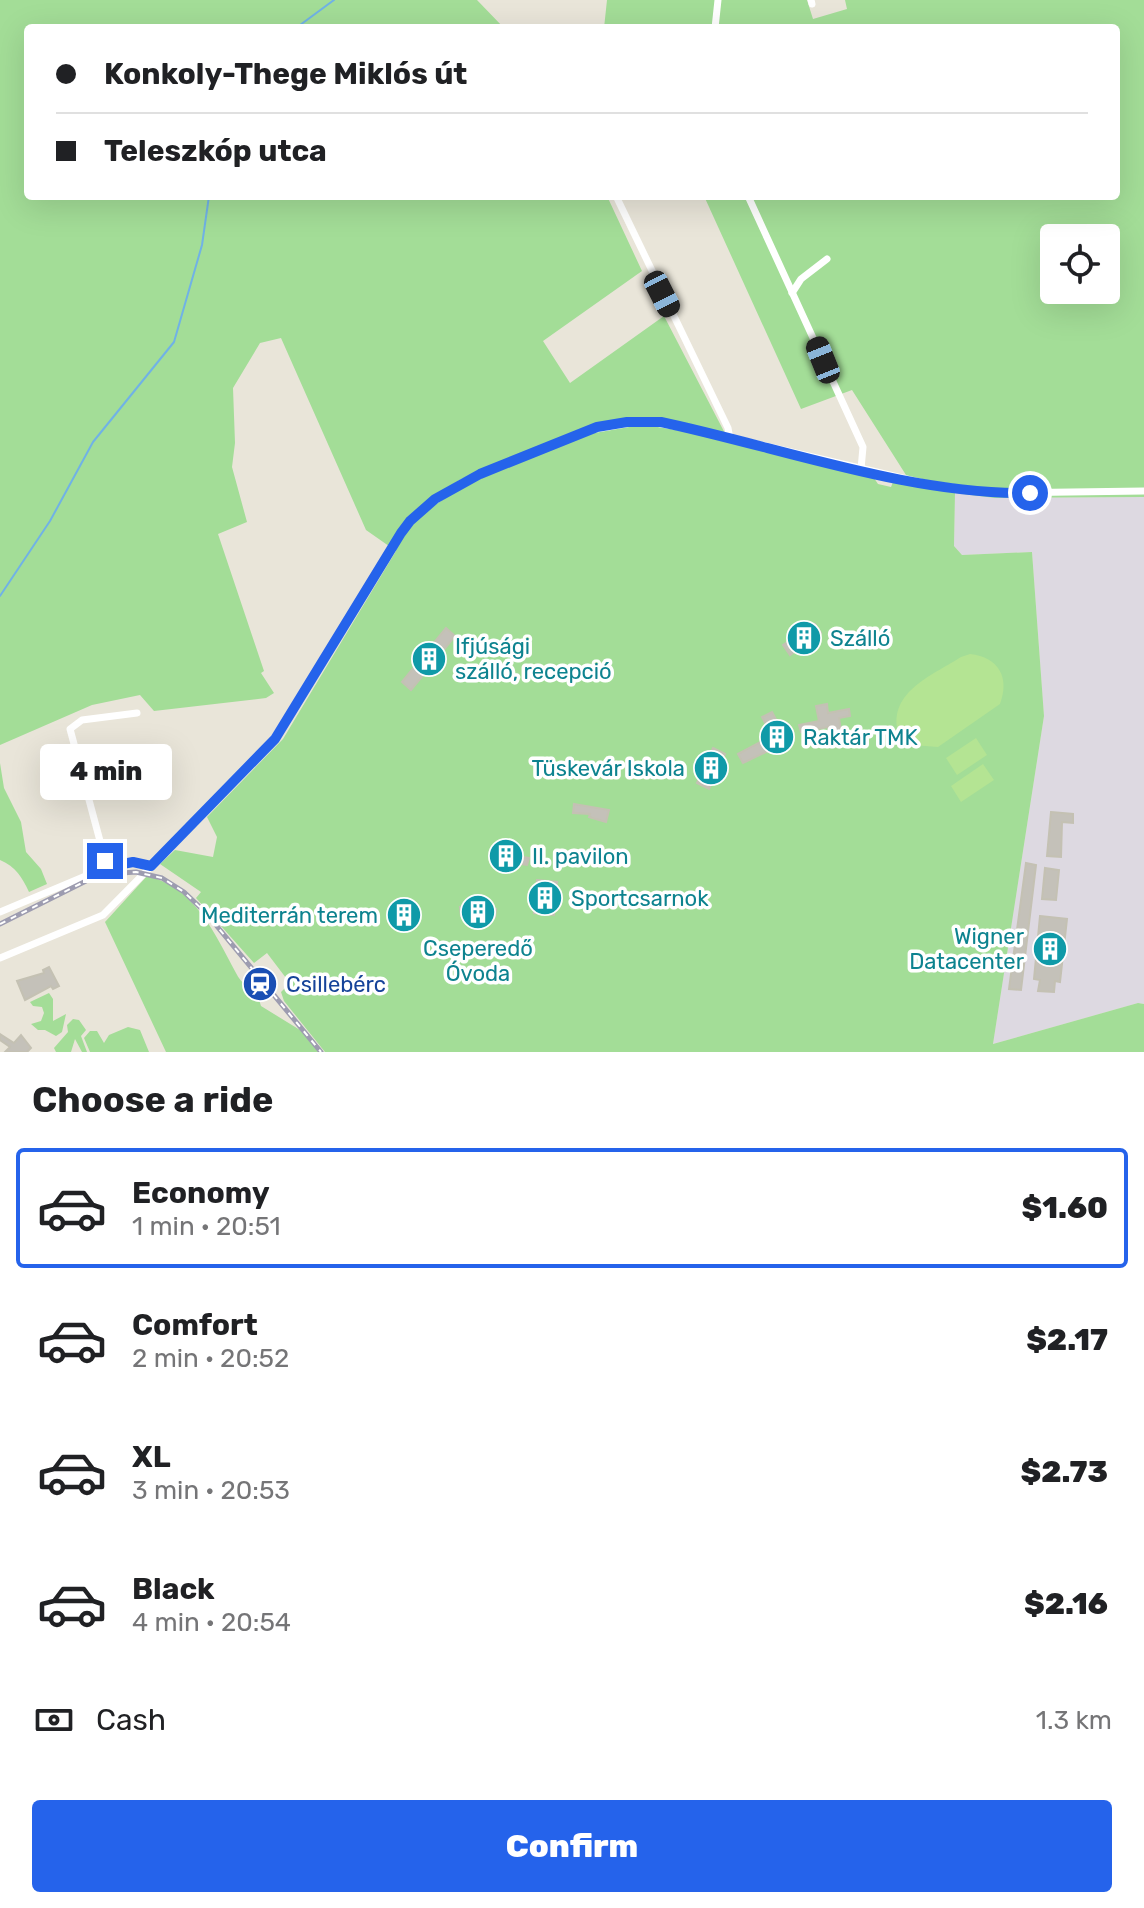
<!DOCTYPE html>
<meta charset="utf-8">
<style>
:root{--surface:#fff;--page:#f6f6f6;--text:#202124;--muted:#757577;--line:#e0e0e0;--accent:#2563eb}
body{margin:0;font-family:Rubik,sans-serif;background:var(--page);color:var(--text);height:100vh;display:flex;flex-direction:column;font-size:30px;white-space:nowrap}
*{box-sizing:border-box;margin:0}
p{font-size:26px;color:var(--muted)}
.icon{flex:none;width:44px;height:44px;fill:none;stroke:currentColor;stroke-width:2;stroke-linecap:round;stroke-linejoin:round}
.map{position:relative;height:1052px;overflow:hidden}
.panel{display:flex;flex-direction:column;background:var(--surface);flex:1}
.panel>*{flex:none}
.hud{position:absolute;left:24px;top:24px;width:1096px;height:176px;border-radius:8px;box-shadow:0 8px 32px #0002;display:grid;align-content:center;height:176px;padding:0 32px;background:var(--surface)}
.fabs{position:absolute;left:1040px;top:224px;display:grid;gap:16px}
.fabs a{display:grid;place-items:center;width:80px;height:80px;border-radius:8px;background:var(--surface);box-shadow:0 8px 32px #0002;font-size:40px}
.end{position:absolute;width:36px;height:36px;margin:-18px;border:10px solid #2563eb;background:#fff;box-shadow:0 0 0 4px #fff}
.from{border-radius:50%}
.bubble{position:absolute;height:56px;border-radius:8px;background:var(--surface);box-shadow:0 8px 32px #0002;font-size:26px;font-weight:800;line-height:56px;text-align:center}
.car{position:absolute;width:24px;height:48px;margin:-24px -12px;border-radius:10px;box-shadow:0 0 6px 2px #0007;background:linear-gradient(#222 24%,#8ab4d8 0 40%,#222 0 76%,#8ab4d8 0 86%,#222 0)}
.hud b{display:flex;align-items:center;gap:28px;height:76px;font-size:30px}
.hud b+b{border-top:2px solid var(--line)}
.hud i{width:20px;height:20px;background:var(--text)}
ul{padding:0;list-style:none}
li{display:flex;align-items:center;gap:24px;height:120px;margin:0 16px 12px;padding:0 16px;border:4px solid transparent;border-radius:8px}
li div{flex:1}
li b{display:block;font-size:30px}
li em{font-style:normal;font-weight:800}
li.current{border-color:var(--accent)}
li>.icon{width:72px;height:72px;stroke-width:1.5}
h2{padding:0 32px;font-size:36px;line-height:96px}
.pay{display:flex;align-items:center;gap:20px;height:88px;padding:0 32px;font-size:30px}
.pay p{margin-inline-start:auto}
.action{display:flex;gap:16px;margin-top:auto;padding:16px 32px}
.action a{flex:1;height:92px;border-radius:8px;background:var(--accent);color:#fff;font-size:32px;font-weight:800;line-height:92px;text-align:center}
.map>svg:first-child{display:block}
.industrial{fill:#ddd9e1}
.green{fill:#a3dd97;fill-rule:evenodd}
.pitch{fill:#b4e493}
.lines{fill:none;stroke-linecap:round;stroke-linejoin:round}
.stream{stroke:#70b2e6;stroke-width:2}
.building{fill:#c4c1b9;stroke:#c4c1b3;stroke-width:2}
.minor{stroke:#fff;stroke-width:7}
.rail-casing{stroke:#9d9cb0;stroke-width:5}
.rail{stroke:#fff;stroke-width:2;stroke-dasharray:6;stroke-linecap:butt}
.route{stroke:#2563eb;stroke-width:10}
.labels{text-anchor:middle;stroke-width:7;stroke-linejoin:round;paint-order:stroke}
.culture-label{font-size:22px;fill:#0d838f;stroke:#fff;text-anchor:start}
.transit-label{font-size:22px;fill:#164399;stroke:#fff;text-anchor:start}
</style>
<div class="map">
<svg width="1144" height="1052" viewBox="0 0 1144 1052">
<rect width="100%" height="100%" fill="#e9e5d9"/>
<polygon class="industrial" points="955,493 995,498 1144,497 1144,1004 1138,1003 993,1044 1044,716 1032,552 962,555 954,546"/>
<g class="green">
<path d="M0,0H477L504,28H28V196H607L642,271L543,341L570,383L664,316L730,443L874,478L878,484L891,487L893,482L913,486L852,390L801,409L704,196H1116V28H604L607,0H807L813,19L847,9L845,0H1144V497L995,498L955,493L954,546L962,555L1032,552L1044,716L993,1044L1138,1003L1144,1004V1052H325L284,1001L281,992L286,987V978L267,953L254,963L196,898L201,892L160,864L175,850L213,857L217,837L207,817L283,739L396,551L366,530L281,338L260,343L233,388L235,443L232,467L247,522L218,534L264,671L261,673L274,693L266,698L154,711L140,695L92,705L0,745ZM1054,238H1106V290H1054Z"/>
<path d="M0,763L4,788L21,822L26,852L41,869L47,884L29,892C22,877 16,867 0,860Z"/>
<path d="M147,876C195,887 215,934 236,973C243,988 257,989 261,1006L300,1030L319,1052H166L105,922Z"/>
<polygon points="49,993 53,999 53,1021 66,1014 62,1032 56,1036 45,1030 38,1030 31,1024 41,1021 44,1013 42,1007 33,1006 30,1002"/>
<polygon points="73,1019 79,1020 86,1030 81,1036 87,1052 82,1052 75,1039 71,1052 56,1052 54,1048 68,1032 67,1025"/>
<polygon points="128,1027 140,1030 149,1052 90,1052 84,1038 90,1031 97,1031 104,1043 109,1035"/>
</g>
<g class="pitch">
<path d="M970,654C999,657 1010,678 1000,704L938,747L913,745L897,727C892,690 935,674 961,657Z"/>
<polygon points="976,738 987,755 957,775 946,758"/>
<polygon points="983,764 994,780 961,802 951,786"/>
</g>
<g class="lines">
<g class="stream">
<polyline points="296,28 334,0"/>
<polyline points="0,596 50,521 93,442 174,342 202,245 209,196"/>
</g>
</g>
<g class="building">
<polygon points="815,624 821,633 790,655 783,645"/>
<polygon points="446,628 455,636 411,690 402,682"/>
<polygon points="827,704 828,713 849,709 850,716 839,718 842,737 830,739 828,727 801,732 799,725 819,721 816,706"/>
<polygon points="772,712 786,738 776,743 779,748 771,752 770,750 743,763 738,754 772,736 762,717"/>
<polygon points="713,748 725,754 709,789 697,783"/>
<polygon points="574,804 609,810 606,822 589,817 590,814 573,813"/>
<polygon points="1051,812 1073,814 1073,823 1062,822 1061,857 1047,856"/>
<polygon points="493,851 529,858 527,865 492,860"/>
<polygon points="1026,863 1036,865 1021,990 1009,989"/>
<polygon points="1045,868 1059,870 1056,900 1042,899"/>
<polygon points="537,880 557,882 554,915 534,913"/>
<polygon points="392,907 417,910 415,922 391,920"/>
<polygon points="460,907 496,909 495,917 461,916"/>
<polygon points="1040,916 1067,919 1060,982 1055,981 1054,992 1038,991 1040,980 1034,979"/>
<polygon points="49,967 59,986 53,989 51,986 25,1000 17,981 44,973 43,970"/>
<polygon points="0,1034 14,1043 21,1035 31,1048 27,1052 5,1052 10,1047 0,1040"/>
</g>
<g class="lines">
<g class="minor">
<polyline points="811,0 812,4"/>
<polyline points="715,28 718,0"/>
<polyline points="616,196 728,428 730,439"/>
<polyline points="748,196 863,447 861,469"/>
<polyline points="792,293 801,279 827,259"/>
<polyline points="137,713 82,720 70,729 107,867 133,862 151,866"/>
<polyline points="0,912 107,867"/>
<polyline points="0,958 103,915 268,748 401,533 421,510 463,482 585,431 643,421 698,430 928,484 995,493 1144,491"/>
</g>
<g class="rail-casing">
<polyline id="rail" points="0,924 86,881 107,874 136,872 162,878 184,892 206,913 321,1052"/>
</g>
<use href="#rail" class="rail"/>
</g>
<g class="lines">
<path class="route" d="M105,861L107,867L133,862L151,866L275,739L401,533L410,521L435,499L480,474L597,427L627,422H661C779,447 910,495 1030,493"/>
</g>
<defs>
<g id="building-disc" transform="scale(1.8)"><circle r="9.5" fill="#0f9aa8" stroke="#fff"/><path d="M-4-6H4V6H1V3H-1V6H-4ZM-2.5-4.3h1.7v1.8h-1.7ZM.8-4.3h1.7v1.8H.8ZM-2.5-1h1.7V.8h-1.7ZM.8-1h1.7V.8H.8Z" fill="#fff"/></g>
<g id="station-disc" transform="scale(1.8)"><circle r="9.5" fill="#1a4fb4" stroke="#fff"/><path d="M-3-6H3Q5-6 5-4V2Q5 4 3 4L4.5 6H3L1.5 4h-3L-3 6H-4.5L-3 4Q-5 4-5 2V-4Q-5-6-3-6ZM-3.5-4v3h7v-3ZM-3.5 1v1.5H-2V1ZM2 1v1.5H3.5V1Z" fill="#fff"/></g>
</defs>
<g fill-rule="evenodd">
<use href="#building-disc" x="804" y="638"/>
<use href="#building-disc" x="429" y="659"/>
<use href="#building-disc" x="777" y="737"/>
<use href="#building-disc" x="711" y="768"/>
<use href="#building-disc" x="506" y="856"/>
<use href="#building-disc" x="545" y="898"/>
<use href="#building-disc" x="478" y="912"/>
<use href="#building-disc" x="404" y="915"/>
<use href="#building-disc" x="1050" y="949"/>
<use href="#station-disc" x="260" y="984"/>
</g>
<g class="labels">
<g class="culture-label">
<text x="830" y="646">Szálló</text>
<text x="455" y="654">Ifjúsági<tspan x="455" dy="25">szálló, recepció</tspan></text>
<text x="803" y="745">Raktár TMK</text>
<text x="685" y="776" text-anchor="end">Tüskevár Iskola</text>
<text x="532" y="864">II. pavilon</text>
<text x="571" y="906">Sportcsarnok</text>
<text x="378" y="923" text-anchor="end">Mediterrán terem</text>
<text x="1024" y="944" text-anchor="end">Wigner<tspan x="1024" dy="25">Datacenter</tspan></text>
<text x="478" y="956" text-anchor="middle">Cseperedő<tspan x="478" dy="25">Óvoda</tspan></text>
</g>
<g class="transit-label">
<text x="286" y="992">Csillebérc</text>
</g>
</g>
</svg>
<div class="fabs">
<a><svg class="icon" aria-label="locate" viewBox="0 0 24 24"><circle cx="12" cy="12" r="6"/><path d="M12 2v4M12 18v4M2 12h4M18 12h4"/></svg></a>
</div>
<i class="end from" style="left:1030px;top:493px"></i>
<i class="end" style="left:105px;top:861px"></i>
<div class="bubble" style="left:40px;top:744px;width:132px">4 min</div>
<i class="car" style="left:662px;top:294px;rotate:153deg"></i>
<i class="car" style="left:823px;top:360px;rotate:338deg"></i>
<div class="hud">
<b><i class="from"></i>Konkoly-Thege Miklós út</b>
<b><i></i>Teleszkóp utca</b>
</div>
</div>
<section class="panel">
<h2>Choose a ride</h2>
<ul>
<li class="current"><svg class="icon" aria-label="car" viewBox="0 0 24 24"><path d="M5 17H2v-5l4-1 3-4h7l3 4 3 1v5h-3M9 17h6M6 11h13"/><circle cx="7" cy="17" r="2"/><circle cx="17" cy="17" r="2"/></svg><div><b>Economy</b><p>1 min · 20:51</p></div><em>$1.60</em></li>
<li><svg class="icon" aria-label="car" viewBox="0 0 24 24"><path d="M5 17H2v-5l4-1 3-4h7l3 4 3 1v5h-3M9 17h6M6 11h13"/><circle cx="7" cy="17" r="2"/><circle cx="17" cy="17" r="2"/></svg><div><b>Comfort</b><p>2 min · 20:52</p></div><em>$2.17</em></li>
<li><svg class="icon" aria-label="car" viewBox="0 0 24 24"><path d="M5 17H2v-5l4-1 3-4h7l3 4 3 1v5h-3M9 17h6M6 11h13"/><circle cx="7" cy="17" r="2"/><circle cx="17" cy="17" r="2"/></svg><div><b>XL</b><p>3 min · 20:53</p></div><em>$2.73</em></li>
<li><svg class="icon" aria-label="car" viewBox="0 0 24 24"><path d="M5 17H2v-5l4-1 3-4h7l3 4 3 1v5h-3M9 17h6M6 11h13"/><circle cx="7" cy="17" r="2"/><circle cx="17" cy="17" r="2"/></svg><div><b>Black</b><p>4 min · 20:54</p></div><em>$2.16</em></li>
</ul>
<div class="pay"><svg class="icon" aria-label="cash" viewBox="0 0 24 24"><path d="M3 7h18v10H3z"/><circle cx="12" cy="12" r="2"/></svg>Cash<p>1.3 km</p></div>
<div class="action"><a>Confirm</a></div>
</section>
